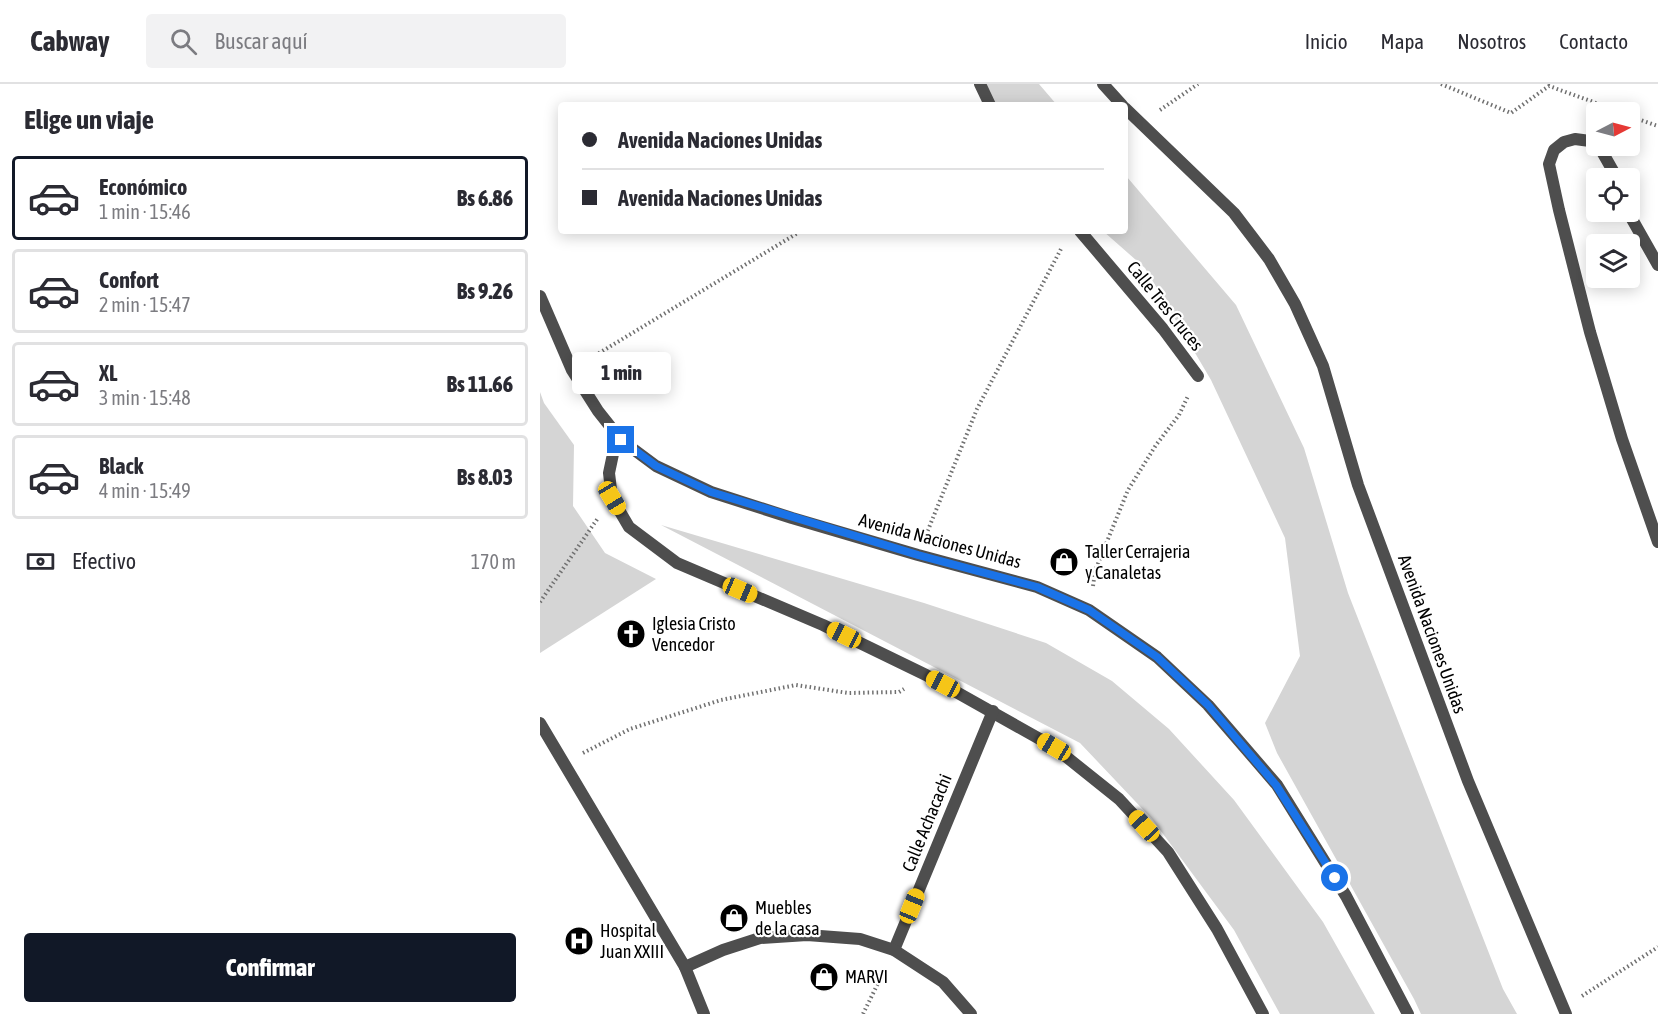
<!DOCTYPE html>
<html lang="es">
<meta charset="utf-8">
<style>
:root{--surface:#fff;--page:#f2f2f3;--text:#2b2b33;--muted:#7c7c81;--line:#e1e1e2;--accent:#111827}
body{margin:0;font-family:"Asap Condensed",sans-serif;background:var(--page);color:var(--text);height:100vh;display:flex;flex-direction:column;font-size:22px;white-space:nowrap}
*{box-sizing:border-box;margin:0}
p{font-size:20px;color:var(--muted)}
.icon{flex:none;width:33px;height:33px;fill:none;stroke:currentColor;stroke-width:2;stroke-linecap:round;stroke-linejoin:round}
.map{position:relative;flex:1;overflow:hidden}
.panel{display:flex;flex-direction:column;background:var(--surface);width:540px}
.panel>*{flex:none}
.hud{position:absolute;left:18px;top:18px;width:570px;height:132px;border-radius:6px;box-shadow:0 3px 15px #0003;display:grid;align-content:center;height:132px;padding:0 24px;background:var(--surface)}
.needle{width:39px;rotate:84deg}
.buttons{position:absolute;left:1046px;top:18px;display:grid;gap:12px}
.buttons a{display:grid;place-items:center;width:54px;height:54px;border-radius:6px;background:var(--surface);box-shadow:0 3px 15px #0003;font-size:30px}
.end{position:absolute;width:27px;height:27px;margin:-14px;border:8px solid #1a73e8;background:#fff;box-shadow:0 0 0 3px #fff}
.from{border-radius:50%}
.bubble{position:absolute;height:42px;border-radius:6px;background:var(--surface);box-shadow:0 3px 15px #0003;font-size:20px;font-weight:800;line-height:42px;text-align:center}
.car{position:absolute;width:18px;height:36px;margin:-18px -9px;border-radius:8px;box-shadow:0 0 4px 2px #0007;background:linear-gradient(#f5c518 24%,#345 0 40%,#f5c518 0 76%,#345 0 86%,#f5c518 0)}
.hud b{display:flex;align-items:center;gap:21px;height:57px;font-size:22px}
.hud b+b{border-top:2px solid var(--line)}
.hud i{width:15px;height:15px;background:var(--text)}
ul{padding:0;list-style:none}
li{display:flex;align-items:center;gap:18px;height:84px;margin:0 12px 9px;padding:0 12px;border:3px solid var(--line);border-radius:6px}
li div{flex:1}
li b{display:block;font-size:22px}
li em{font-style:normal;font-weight:800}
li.on{border-color:var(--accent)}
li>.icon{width:54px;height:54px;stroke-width:1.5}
h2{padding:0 24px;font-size:27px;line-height:72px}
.pay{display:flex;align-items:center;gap:15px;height:66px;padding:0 24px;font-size:22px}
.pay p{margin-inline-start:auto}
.primary-button{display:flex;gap:12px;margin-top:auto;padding:12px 24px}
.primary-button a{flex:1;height:69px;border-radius:6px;background:var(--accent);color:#fff;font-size:24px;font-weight:800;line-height:69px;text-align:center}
header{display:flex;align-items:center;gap:36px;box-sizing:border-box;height:84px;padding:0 30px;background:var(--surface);border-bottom:2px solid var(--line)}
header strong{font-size:28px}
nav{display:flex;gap:33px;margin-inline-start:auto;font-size:21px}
.search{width:420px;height:54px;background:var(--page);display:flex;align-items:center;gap:15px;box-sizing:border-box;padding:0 21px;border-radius:6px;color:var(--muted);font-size:22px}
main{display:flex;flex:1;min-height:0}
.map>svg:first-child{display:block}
.green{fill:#d5d5d5}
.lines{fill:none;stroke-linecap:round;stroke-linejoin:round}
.path{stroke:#707070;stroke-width:4;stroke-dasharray:1.5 3;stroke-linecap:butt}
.minor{stroke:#4e4e4e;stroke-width:12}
.tertiary{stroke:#4e4e4e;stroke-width:12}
.route{stroke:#1a73e8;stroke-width:8}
.labels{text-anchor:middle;stroke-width:4.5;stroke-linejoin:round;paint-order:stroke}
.street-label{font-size:18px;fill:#000;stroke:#fff}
.poi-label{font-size:18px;fill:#000;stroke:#fff;text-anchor:start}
</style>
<header>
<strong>Cabway</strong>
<div class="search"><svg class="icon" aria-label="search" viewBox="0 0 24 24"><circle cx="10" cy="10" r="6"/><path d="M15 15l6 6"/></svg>Buscar aquí</div>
<nav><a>Inicio</a><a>Mapa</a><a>Nosotros</a><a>Contacto</a></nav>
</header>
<main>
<section class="panel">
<h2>Elige un viaje</h2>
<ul>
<li class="on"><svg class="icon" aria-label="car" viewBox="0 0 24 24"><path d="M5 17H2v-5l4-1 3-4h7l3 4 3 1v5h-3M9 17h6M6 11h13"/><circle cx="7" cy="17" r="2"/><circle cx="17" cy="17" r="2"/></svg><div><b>Económico</b><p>1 min · 15:46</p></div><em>Bs 6.86</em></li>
<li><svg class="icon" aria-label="car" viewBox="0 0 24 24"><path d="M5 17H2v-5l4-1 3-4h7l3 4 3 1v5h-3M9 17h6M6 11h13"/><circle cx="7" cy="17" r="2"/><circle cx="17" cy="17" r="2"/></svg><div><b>Confort</b><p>2 min · 15:47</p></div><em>Bs 9.26</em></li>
<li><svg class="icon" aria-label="car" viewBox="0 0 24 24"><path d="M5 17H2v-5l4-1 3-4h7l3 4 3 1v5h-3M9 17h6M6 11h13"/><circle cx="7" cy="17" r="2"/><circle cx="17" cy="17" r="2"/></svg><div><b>XL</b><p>3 min · 15:48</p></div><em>Bs 11.66</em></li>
<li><svg class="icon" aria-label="car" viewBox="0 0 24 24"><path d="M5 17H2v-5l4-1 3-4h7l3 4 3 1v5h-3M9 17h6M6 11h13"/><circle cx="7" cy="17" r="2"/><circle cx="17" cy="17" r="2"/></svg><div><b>Black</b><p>4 min · 15:49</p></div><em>Bs 8.03</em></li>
</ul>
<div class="pay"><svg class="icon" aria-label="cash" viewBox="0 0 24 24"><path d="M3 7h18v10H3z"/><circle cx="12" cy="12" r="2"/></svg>Efectivo<p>170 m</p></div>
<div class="primary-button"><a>Confirmar</a></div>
</section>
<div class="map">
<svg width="1118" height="930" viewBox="0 0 1118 930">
<rect width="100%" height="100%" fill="#fff"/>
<g class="green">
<polygon points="436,0 499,0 517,21 451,21"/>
<polygon points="587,93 696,221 764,364 808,509 963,905 977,930 881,930 874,915 737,669 725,639 760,572 745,454 671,296 605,184 563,147 585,147 585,94"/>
<polygon points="0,308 4,319 34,361 33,422 65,469 116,495 0,569"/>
<polygon points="121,441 384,519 506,559 572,597 629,645 694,716 783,838 835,930 740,930 694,846 612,735 540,659"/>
</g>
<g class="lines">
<g class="path">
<polyline points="901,0 971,29 1009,2 1081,28"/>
<polyline points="620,26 658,0"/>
<polyline points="1089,32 1118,42"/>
<polyline points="51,274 261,147"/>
<polyline points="386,451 437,325 522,163"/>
<polyline points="553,502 555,487 588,406 616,361 639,331 648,312"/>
<polyline points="0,518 58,434"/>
<polyline points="43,669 90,645 181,616 256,601 308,609 359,608 364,605"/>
<polyline points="1042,912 1118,863"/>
<polyline points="323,930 345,885"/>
</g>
<g class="minor">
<polyline points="440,0 450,21"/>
<polyline points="563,0 582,21"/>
<polyline points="585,24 694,129 729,175 755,220 783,282 818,401 928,697 1026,930"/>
<polyline points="1077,94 1060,64 1050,57 1035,55 1024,58 1014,66 1009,80 1019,126 1050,248 1082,355 1118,458"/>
<polyline points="1088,128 1118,181"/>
<polyline points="540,147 623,245 658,292"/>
<polyline points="0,212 32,286 58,327 81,356 116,382 171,408 252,434 378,471 497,503 549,526 617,573 668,621 737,701 806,812 868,930"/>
<polyline points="81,356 73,370 69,389 72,414 89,443 137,479 283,541 386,591 514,663 579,715 628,768 677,845 723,930"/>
<polyline points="354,866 453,627"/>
<polyline points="145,883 183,866 220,854 267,851 320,855 354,866 403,898 431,930"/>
</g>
<polyline class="tertiary" points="0,639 145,883 164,930"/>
</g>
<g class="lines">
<polyline class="route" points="81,356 116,382 171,408 378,471 497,503 549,526 617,573 668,621 736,701 795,794"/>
</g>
<defs>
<g id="shop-disc" transform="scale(1.5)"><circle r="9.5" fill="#000" stroke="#fff"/><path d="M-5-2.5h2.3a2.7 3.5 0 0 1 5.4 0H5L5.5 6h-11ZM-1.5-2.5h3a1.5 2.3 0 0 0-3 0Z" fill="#fff"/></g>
<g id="church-disc" transform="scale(1.5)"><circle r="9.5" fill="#000" stroke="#fff"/><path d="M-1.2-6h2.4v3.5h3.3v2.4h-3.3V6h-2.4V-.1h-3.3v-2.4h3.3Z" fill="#fff"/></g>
<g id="hospital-disc" transform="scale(1.5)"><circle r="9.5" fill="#000" stroke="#fff"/><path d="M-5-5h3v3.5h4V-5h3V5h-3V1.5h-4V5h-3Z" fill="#fff"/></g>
</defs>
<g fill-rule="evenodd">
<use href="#shop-disc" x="524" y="478"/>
<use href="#church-disc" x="91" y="550"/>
<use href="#shop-disc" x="194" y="834"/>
<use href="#hospital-disc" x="39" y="857"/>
<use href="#shop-disc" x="284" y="893"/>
</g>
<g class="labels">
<g class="street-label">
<text transform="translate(625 222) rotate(51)" y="6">Calle Tres Cruces</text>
<text transform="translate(400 457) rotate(15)" y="6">Avenida Naciones Unidas</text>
<text transform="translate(892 550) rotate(70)" y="6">Avenida Naciones Unidas</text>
<text transform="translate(387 739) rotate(-68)" y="6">Calle Achacachi</text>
</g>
<g class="poi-label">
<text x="545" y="474">Taller Cerrajeria<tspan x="545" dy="21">y Canaletas</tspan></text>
<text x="112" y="546">Iglesia Cristo<tspan x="112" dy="21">Vencedor</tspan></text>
<text x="215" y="830">Muebles<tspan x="215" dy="21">de la casa</tspan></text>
<text x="60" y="853">Hospital<tspan x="60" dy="21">Juan XXIII</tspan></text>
<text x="305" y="899">MARVI</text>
</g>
</g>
</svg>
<div class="buttons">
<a><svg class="needle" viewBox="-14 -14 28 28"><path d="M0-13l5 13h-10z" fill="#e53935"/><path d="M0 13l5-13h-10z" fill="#7c7c81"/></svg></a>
<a><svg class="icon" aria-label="locate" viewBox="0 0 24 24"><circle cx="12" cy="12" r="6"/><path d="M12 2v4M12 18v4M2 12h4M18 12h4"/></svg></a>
<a><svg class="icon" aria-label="layers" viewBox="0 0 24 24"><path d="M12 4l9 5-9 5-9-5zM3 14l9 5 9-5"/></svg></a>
</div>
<i class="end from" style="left:795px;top:794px"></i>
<i class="end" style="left:81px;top:356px"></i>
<div class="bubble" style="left:32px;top:268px;width:99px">1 min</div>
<i class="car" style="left:72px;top:414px;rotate:149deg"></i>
<i class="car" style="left:200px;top:506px;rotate:113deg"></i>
<i class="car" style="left:304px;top:551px;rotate:296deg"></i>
<i class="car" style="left:403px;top:600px;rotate:298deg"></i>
<i class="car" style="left:514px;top:663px;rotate:300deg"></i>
<i class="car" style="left:604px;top:742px;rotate:317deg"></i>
<i class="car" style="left:372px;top:822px;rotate:22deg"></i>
<div class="hud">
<b><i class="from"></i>Avenida Naciones Unidas</b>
<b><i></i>Avenida Naciones Unidas</b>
</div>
</div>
</main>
